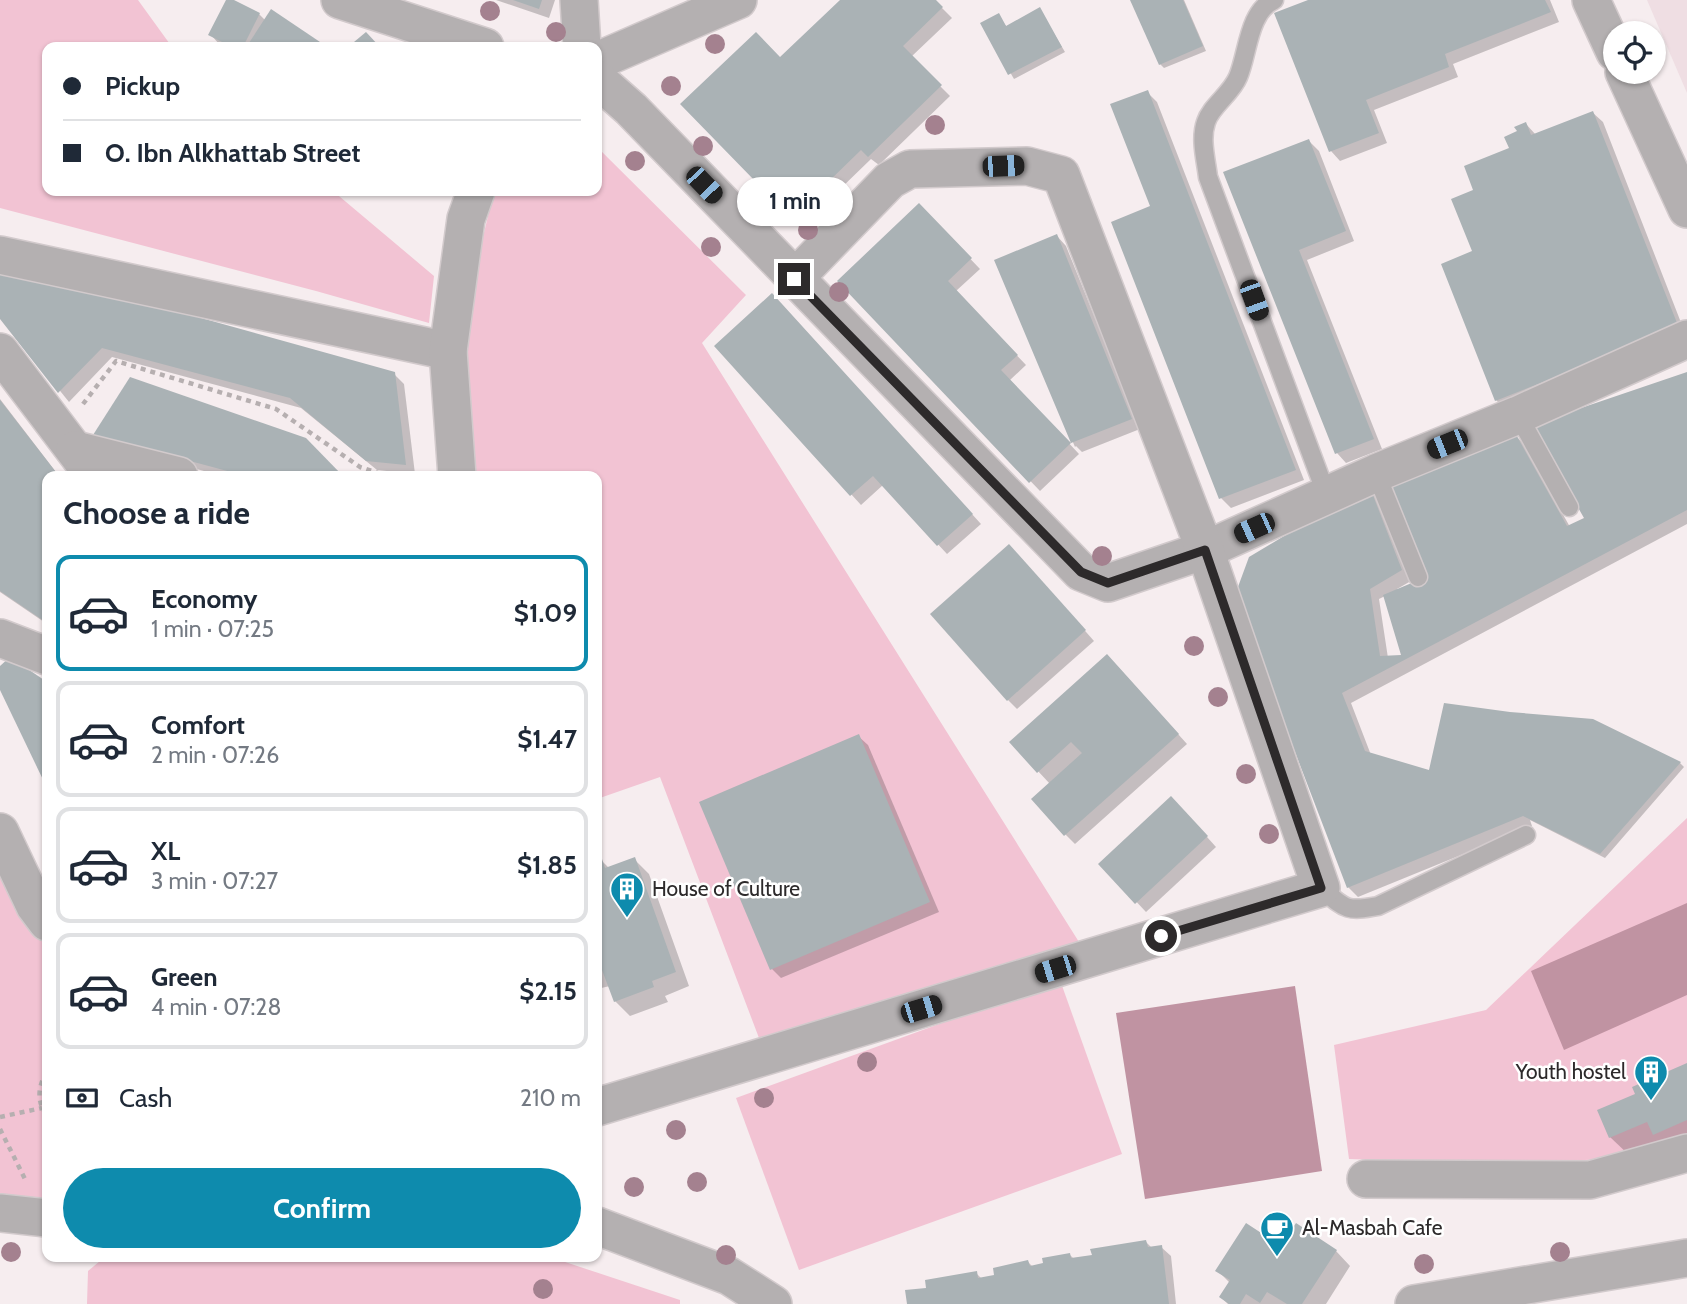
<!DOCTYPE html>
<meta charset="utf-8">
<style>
:root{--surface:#fff;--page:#f6f6f7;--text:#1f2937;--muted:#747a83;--line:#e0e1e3;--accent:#0e8bad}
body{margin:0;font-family:Cabin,sans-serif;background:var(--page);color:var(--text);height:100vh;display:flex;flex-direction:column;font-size:26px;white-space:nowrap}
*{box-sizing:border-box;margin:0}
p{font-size:23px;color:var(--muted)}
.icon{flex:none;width:38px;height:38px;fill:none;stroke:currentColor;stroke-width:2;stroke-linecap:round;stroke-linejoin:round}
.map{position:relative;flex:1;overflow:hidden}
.side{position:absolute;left:42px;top:471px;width:560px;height:791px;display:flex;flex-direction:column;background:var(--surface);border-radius:14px;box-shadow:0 2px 5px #0004}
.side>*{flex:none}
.guide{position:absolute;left:42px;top:42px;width:560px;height:154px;border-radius:14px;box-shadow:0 2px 5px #0004;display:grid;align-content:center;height:154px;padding:0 21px;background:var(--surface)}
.controls{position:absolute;left:1603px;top:21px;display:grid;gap:14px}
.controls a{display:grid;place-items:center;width:63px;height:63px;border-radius:50%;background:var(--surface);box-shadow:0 2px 5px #0004;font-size:35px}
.end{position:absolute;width:32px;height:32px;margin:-16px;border:9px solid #2d2a2b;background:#fff;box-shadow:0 0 0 4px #fff}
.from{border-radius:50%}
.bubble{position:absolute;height:49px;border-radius:24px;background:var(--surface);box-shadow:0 2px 5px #0004;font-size:23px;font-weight:700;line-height:49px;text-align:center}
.car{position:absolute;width:21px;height:42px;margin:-21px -10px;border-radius:9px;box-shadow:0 0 5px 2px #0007;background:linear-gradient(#222 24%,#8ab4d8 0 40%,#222 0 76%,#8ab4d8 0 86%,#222 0)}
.guide b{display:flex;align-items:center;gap:24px;height:66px;font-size:26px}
.guide b+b{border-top:2px solid var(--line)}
.guide i{width:18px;height:18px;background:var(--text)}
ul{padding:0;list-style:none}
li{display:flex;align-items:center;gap:21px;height:116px;margin:0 14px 10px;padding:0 7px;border:4px solid var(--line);border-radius:14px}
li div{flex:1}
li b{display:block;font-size:26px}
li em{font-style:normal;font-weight:700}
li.active{border-color:var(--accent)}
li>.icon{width:63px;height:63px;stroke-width:1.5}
h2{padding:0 21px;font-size:32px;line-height:84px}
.pay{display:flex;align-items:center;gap:18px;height:77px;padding:0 21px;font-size:26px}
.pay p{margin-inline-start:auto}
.button{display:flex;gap:14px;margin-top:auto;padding:14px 21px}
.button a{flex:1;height:80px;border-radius:42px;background:var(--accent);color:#fff;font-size:28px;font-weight:700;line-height:80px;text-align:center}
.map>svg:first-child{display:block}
.built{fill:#efdee3}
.green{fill:#f2c3d3}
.water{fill:#c093a2}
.shadow{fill:#0003;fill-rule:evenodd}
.building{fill:#aab2b5}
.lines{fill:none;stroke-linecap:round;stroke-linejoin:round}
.lane-casing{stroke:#d2cacc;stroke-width:21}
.street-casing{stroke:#d2cacc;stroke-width:40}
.path{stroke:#b6afb0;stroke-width:4.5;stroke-dasharray:5 5;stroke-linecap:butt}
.lane{stroke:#b4b0b1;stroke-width:18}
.street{stroke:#b4b0b1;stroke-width:37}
.tree{fill:#a4818f}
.route{stroke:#2d2a2b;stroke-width:9}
.labels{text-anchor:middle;stroke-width:5;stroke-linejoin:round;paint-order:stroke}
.poi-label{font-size:21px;fill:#2d2a2b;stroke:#fff;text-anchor:start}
</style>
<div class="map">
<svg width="1687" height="1304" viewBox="0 0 1687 1304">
<rect width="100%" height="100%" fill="#f6edef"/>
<polygon class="built" points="1647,0 1687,0 1687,93"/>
<g class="green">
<polygon points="0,0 138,0 172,47 47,47 47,191 333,191 434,276 429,323 316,291 0,208"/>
<polygon points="597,147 746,295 702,343 1079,942 759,1038 660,777 597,799 597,476 470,476 464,361 483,237 494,191 597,191"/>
<polygon points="1687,818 1687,1139 1609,1159 1490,1164 1349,1159 1334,1045 1486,1010"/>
<polygon points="0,861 47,945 47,1208 0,1199"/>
<polygon points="1060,980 1122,1154 799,1270 736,1098"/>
<polygon points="106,1256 550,1257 680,1300 680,1304 87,1304 88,1271"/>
</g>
<g class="water">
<polygon points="1687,903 1687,995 1564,1050 1531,971"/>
<polygon points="1295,986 1322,1171 1145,1199 1116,1013"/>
</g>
<g class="shadow">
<polygon points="228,0 259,14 266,21 323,47 225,47 220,45 211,35"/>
<polygon points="496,0 555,0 549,18"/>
<polygon points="842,0 934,0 952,18 911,57 950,96 879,165 871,159 802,226 683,104 780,59"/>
<polygon points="1132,0 1184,0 1206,51 1164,68 1160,64"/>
<polygon points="1310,0 1550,0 1559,22 1453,64 1458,77 1374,110 1387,143 1340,161 1331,151 1277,14"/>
<polygon points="1040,10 1065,52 1014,79 982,24 998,16 1007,27"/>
<polygon points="1147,92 1157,102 1304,480 1231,508 1221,498 1113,223 1152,207"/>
<polygon points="1593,113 1603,122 1687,338 1506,410 1496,400 1474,252 1476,191 1511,149 1526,124 1536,135"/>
<polygon points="1309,141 1319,151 1354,241 1307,260 1382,449 1346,463 1337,453 1226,173"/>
<polygon points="919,205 980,269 956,291 1026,365 1010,380 1079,454 1040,491 839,281"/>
<polygon points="1057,236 1066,246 1140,429 1082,452 1076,446 1075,447 997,261"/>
<polygon points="782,305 981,524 947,554 883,485 861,505 716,346"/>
<polygon points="0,316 394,374 404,384 415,474 377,470 301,408 112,357 69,402"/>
<path d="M1687,374V524L1351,703L1371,755L1430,772L1510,714L1593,720L1680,763L1684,767L1605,858L1530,820L1532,826L1358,897L1348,887L1237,595L1369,487L1379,497L1411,581L1397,589L1398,591L1429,577L1513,433L1523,443L1570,527L1587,519ZM1385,596L1404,656L1388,658L1379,599Z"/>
<polygon points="0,399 59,476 47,476 47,624 0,592"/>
<polygon points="96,435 340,476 223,476 105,445"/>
<polygon points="1019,556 1094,641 1017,709 1008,700"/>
<polygon points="10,659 47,684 47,784 0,686 0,669"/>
<polygon points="1117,666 1187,744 1075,844 1065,834 1050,784 1011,742"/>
<polygon points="858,736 868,745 939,912 781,978 772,969"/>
<polygon points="1181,808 1216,847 1146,912 1101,864"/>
<polygon points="634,859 649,874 689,986 665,996 668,1002 630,1016 615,1001 610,986 597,989 597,862 602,861 609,868"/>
<polygon points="1687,1065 1687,1148 1630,1156 1610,1137 1637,1095"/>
<polygon points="1145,1241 1152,1248 1161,1247 1171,1256 1176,1304 909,1304 928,1289 976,1273 982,1279 996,1276 1028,1262 1033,1267 1070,1255 1074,1259 1094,1256"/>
<polygon points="1282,1249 1336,1251 1350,1266 1326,1304 1228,1304 1221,1297 1230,1283 1218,1271"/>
</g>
<g class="building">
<polygon points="226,0 234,0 260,13 243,47 226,47 226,44 208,35"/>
<polygon points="513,0 542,0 539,9"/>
<polygon points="840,0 936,0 943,7 903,46 942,85 868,157 861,150 791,218 680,104 756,32 780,57"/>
<polygon points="1130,0 1183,0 1203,46 1159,65"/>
<polygon points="1308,0 1545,0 1551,12 1445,54 1449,67 1366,100 1379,133 1329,152 1274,13"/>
<polygon points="1040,7 1062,47 1008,75 980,23 999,13 1006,26"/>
<polygon points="271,9 323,44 321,47 247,46"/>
<polygon points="366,32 380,47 348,47"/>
<polygon points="1148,90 1296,470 1219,499 1111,222 1150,206 1110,104"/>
<polygon points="1593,111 1679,328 1495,401 1441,264 1472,251 1451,199 1473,190 1464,166 1509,148 1504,137 1517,131 1514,127 1526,122 1531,135"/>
<polygon points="1309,139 1346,231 1299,250 1374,439 1335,454 1223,172"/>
<polygon points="919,203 972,258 948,281 1018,355 1001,370 1071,443 994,260 1057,234 1132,419 1071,443 1029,483 837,281"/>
<polygon points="0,262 395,372 406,465 366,461 290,398 102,348 58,393 0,319"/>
<polygon points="772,293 973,514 937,546 873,476 850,496 714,346"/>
<polygon points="1687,372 1687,510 1342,693 1365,751 1429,770 1444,703 1510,712 1593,719 1681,762 1600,854 1523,816 1347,888 1235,595 1249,557 1369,485 1402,570 1370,589 1380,656 1401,655 1383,595 1426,577 1389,486 1514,431 1567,526 1584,518 1531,425"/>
<polygon points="130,377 306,438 343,476 246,476 93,435"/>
<polygon points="0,400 59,476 47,476 47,623 0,591"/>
<polygon points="1009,544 1086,630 1007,701 930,614"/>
<polygon points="1107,654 1179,734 1064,836 1031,799 1082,753 1071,742 1037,773 1009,742"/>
<polygon points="10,657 47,682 47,788 0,690 0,666"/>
<polygon points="859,734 930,902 770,970 699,802"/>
<polygon points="1171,796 1208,836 1135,904 1098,864"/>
<polygon points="635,857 676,972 652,981 654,987 614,1002 602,970 597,972 597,861 602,859 605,868"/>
<polygon points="1687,1063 1687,1120 1653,1135 1647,1122 1609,1138 1597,1110 1635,1094 1632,1087"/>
<polygon points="1246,1223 1281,1246 1296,1223 1337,1250 1302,1304 1287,1304 1267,1292 1260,1303 1246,1294 1240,1304 1229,1304 1219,1297 1230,1280 1215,1271"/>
<polygon points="1146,1240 1148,1247 1162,1245 1169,1304 907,1304 905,1290 926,1288 925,1280 977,1271 978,1278 994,1275 993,1268 1028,1260 1030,1266 1043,1263 1042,1258 1070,1253 1071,1258 1092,1255 1090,1249"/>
</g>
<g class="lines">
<g class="lane-casing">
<g id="lane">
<path d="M1274,0C1248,12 1248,54 1238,77C1231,94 1211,106 1206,122C1200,139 1206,160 1208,177L1327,496"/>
<polyline points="1518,415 1569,507"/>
<polyline points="1376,473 1418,577"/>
<path d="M1321,888C1345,909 1346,912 1378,906L1526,835"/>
</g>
</g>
<g class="street-casing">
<g id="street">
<polyline points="340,0 485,47"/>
<polyline points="579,0 582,47"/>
<polyline points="1591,0 1615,52"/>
<polyline points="597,61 738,0"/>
<polyline points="1624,72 1687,209"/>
<polyline points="597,79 631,109 1081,572 1108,583 1205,550 1376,473 1518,415 1687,339"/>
<polyline points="0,255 448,351"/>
<polyline points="0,352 94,476"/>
<polyline points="75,450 179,476"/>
<polyline points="457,476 448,351 466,219 476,191"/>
<polyline points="0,638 47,656"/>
<polyline points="0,832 35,906 47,922"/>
<polyline points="597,1107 1321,888 1205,550 1061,175 1027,166 910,169 890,180 794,279"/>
<polyline points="1366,1179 1590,1180 1687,1153"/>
<polyline points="0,1213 47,1218"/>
<polyline points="597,1226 729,1276 773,1304"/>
<polyline points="1414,1304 1687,1258"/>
</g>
</g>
<g class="path">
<polyline points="83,404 116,361 276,409 360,467 387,476"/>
<path d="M47,1072C38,1086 36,1101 47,1115"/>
<polyline points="0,1117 42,1108"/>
<polyline points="0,1129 26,1181"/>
</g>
<use href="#lane" class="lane"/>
<use href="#street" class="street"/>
</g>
<g class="tree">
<circle cx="490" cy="11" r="10"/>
<circle cx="556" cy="32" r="10"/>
<circle cx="715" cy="44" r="10"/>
<circle cx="671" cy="86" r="10"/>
<circle cx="935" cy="125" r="10"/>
<circle cx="703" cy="146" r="10"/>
<circle cx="635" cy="161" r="10"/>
<circle cx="758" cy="201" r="10"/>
<circle cx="808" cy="230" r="10"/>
<circle cx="711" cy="247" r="10"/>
<circle cx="839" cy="292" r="10"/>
<circle cx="1102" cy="556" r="10"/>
<circle cx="1194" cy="646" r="10"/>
<circle cx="1218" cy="697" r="10"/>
<circle cx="1246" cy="774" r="10"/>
<circle cx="1269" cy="834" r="10"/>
<circle cx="867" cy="1062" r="10"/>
<circle cx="764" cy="1098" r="10"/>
<circle cx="676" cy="1130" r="10"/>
<circle cx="697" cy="1182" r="10"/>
<circle cx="634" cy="1187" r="10"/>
<circle cx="11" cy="1252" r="10"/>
<circle cx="1560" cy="1252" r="10"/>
<circle cx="726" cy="1255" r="10"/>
<circle cx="1424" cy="1264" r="10"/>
<circle cx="543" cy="1289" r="10"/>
</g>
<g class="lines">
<polyline class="route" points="794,279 1081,572 1108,583 1205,550 1321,888 1161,936"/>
</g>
<defs>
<g id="building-pin" transform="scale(1.75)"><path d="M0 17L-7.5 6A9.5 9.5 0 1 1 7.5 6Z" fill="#0e8bad" stroke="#fff"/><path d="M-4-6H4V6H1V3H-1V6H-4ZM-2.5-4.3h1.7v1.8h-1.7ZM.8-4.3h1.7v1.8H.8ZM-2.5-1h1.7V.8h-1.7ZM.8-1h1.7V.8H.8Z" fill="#fff"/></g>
<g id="cafe-pin" transform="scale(1.75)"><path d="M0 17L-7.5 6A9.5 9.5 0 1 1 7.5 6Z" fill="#0e8bad" stroke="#fff"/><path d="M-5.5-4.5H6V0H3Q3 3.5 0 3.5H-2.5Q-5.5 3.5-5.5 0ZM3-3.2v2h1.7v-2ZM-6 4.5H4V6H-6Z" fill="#fff"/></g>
</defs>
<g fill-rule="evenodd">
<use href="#building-pin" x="627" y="889"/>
<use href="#building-pin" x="1651" y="1072"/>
<use href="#cafe-pin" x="1277" y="1228"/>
</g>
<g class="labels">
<g class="poi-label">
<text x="652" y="896">House of Culture</text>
<text x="1626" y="1079" text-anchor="end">Youth hostel</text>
<text x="1302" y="1235">Al-Masbah Cafe</text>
</g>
</g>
</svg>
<div class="controls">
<a><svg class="icon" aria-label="locate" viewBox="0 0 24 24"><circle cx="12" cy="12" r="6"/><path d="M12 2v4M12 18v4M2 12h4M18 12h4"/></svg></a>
</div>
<i class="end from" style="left:1161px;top:936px"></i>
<i class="end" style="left:794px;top:279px"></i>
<div class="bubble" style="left:737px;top:177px;width:116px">1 min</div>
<i class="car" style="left:1003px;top:166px;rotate:88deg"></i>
<i class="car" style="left:704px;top:185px;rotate:136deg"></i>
<i class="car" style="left:1254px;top:300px;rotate:160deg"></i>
<i class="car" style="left:1447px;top:444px;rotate:248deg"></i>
<i class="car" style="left:1254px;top:528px;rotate:246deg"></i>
<i class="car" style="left:1055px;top:969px;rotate:253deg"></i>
<i class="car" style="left:921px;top:1009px;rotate:73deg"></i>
<div class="guide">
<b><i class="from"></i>Pickup</b>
<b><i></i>O. Ibn Alkhattab Street</b>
</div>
<section class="side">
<h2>Choose a ride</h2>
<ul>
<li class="active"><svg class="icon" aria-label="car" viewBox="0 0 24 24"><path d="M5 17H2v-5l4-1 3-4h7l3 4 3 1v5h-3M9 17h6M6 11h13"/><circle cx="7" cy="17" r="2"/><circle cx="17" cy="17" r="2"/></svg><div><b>Economy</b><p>1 min · 07:25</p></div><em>$1.09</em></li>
<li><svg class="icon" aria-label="car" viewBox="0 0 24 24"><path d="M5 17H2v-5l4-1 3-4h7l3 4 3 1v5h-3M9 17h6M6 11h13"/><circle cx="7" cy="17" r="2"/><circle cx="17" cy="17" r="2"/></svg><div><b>Comfort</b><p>2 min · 07:26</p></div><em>$1.47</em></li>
<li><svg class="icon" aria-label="car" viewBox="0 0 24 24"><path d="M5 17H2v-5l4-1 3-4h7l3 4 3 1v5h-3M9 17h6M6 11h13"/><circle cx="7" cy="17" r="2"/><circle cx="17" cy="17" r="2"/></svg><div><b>XL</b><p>3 min · 07:27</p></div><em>$1.85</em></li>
<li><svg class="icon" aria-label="car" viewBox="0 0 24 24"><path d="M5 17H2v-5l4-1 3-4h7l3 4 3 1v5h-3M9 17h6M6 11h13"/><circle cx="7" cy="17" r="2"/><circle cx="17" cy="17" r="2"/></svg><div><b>Green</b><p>4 min · 07:28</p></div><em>$2.15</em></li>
</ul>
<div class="pay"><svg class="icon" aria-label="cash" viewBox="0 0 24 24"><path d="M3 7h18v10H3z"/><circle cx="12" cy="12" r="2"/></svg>Cash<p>210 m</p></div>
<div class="button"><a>Confirm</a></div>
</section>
</div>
